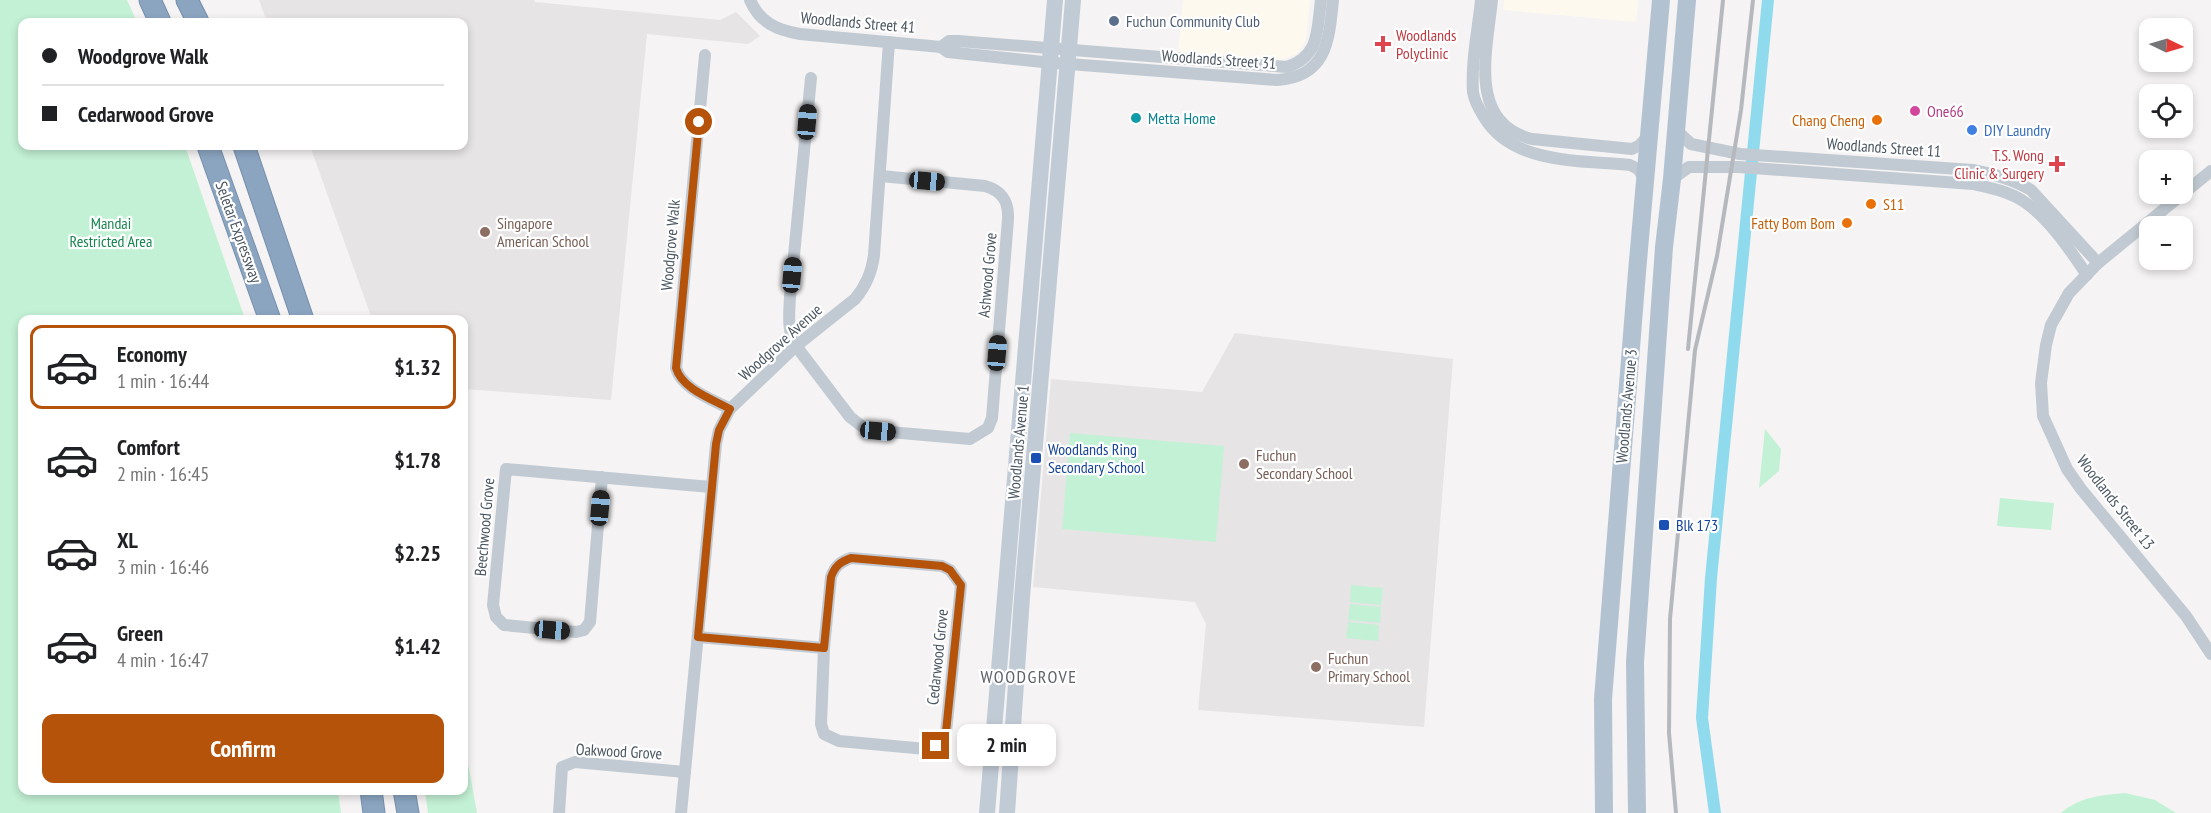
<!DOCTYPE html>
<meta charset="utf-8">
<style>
:root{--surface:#fff;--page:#f6f6f6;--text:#202124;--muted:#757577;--line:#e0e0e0;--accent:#b45309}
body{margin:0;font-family:"PT Sans Narrow",sans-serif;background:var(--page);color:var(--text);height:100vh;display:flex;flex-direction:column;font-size:22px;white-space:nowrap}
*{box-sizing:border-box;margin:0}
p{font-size:20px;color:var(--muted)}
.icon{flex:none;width:33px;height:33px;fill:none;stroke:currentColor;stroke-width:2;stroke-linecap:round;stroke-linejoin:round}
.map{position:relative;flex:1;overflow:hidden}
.sheet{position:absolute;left:18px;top:315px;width:450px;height:480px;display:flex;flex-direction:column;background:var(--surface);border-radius:12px;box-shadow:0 3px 9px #0003}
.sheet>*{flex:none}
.top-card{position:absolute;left:18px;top:18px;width:450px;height:132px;border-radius:12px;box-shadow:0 3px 9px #0003;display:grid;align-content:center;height:132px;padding:0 24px;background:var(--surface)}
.needle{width:39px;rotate:95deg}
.tools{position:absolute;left:2139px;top:18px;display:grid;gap:12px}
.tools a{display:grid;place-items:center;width:54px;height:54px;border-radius:12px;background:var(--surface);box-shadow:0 3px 9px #0003;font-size:30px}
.end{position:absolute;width:27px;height:27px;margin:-14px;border:8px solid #b45309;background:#fff;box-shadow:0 0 0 3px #fff}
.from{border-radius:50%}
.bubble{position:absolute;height:42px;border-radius:12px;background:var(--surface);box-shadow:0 3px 9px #0003;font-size:20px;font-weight:700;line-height:42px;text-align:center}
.car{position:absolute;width:18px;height:36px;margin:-18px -9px;border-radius:8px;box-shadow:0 0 4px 2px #0007;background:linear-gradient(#222 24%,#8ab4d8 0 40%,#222 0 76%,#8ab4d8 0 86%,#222 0)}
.top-card b{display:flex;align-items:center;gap:21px;height:57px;font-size:22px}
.top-card b+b{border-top:2px solid var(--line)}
.top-card i{width:15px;height:15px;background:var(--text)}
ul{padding:10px 0 0;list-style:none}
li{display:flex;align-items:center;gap:18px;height:84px;margin:0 12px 9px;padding:0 12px;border:3px solid transparent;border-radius:12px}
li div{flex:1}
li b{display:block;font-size:22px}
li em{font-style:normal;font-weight:700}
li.selected{border-color:var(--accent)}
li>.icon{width:54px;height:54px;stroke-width:1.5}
.action{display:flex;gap:12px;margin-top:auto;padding:12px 24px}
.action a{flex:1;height:69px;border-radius:12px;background:var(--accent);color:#fff;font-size:24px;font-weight:700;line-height:69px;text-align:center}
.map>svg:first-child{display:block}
.commercial{fill:#fdf9ef}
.education{fill:#e6e4e5}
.green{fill:#c3f1d5}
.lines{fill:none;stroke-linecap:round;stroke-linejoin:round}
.canal{stroke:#90daee;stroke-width:12}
.highway-casing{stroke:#7690ad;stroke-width:23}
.street{stroke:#c1cad2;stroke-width:12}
.secondary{stroke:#c1cbd6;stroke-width:16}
.primary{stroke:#b3c2d1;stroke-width:18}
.highway{stroke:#8ba5c1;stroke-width:21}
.rail{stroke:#b5b8bd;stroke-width:4}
.route{stroke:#b45309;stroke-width:8}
.service-dot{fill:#5c6f8a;stroke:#fff;stroke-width:2}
.health-dot{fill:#e0444e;stroke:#fff;stroke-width:2}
.hotel-dot{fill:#d1479c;stroke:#fff;stroke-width:2}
.culture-dot{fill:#0f9aa8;stroke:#fff;stroke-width:2}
.food-dot{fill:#e8710a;stroke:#fff;stroke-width:2}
.shop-dot{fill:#3f7fe0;stroke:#fff;stroke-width:2}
.education-dot{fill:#8d6e63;stroke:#fff;stroke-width:2}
.transit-dot{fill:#1a4fb4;stroke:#fff;stroke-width:2}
.labels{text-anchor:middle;stroke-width:4.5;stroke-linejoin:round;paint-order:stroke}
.service-label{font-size:16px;fill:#4e5e75;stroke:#fff;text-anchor:start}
.street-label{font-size:16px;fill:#4a5661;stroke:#fff}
.health-label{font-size:16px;fill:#be3a42;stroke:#fff;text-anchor:start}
.hotel-label{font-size:16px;fill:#b23c85;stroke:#fff;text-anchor:start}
.culture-label{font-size:16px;fill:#0d838f;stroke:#fff;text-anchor:start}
.food-label{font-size:16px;fill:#c56008;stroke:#fff;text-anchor:end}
.shop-label{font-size:16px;fill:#366cbe;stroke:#fff;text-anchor:start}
.park-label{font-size:16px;fill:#17864f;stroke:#fff}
.education-label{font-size:16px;fill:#785e54;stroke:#fff;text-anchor:start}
.transit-label{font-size:16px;fill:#164399;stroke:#fff;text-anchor:start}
.neighbourhood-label{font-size:18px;letter-spacing:1.5px;fill:#5f6368;stroke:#fff}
</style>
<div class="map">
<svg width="2211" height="813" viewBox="0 0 2211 813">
<rect width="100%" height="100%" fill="#f5f3f3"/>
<g class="commercial">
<polygon points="1183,0 1310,0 1306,40 1297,54 1281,60 1178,52"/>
<polygon points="1504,0 1638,0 1636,22 1503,10"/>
</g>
<g class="education">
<polygon points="259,0 534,0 535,2 720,20 736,12 760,36 748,44 647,34 611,400 464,389 464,320 372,319 310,146 464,146 464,22 267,22"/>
<polygon points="1235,333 1453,359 1424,727 1198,710 1206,624 1195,602 1033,587 1051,379 1202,392"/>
</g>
<g class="green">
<polygon points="0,0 127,0 137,22 22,22 22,146 185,146 245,319 22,320 22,790 338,791 341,813 0,813"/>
<polygon points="1765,429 1781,449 1779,471 1759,488"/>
<polygon points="1070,433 1224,446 1216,542 1062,529"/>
<polygon points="2000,498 2054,503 2051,530 1997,526"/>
<polygon points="1351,585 1383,588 1381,605 1350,602"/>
<polygon points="1350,604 1381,607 1380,623 1348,620"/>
<polygon points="1348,622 1379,625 1378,641 1346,638"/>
<polygon points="464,741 477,813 428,813 425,791 464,790"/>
<path d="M2125,793L2155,800L2176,813H2061C2078,797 2103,795 2125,793Z"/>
</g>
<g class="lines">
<polyline class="canal" points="1715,813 1702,718 1711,578 1768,0"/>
<g class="highway-casing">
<g id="highway">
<polyline points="150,0 160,22"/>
<polyline points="187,0 198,22"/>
<polyline points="208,146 270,320"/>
<polyline points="244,146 303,320"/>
<polyline points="371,790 374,813"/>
<polyline points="404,790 408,813"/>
</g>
</g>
<g class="street">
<path d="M750,0C760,23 777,30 800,34L941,47L948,52L1043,62L1277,80C1327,77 1329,40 1333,0"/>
<path d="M1481,0C1478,30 1471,61 1473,92C1474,100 1479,109 1484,117C1512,165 1582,160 1630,165L1638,169L1644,178"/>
<path d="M1492,0C1487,50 1467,123 1532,139L1632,149L1640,145L1648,136"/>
<path d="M941,47L949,41H958L1287,67C1320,56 1317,30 1321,0"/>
<path d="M705,55L676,368C682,389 712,399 730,409"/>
<path d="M811,78L790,297C789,315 787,330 796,346L850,417L863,427L878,431L970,439L988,428L992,418L1008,219C1009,201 1002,191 985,186L881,176"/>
<path d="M1675,129L1691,144L1740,154L1973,170C1994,174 2013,179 2031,190L2098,263"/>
<polyline points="2211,171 2098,263 2069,293 2051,325 2046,345 2041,383 2043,416 2067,469 2081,489 2186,616 2211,654"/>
<path d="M1672,179L1689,167H1739L1973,184C1991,188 2011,192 2026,203C2051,221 2070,250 2087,275"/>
<polyline points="602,477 590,622 584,630 576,632 504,625 496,617 493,605 506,469 518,470 699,486 712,487"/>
<path d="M851,558L942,566L950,570L961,585L946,732C942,743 937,746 926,749L839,741L824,734L821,724L824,648L831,577C835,566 840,562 851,558Z"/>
<polyline points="698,637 824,648"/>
<polyline points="559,813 562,767 575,762 685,772"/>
<path d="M681,813L716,444L719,430L730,409L796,346L855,299C866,286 872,272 874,255L889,42"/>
</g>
<g class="secondary">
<polyline points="987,813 1055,0"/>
<polyline points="1007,813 1022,597 1073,0"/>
</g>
<g class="primary">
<polyline points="1604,813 1603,699 1637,272 1661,0"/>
<polyline points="1637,813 1635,662 1664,247 1672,179 1687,0"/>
</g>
<use href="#highway" class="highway"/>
<g class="rail">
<polyline points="1688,349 1723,0"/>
<polyline points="1676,813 1669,733 1670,619 1695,350 1717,256 1741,110 1753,0"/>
</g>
</g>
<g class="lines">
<path class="route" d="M699,122L676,368C682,389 712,399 730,409L719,430L716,444L698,637L824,648L831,577C835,566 840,562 851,558L942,566L950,570L961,585L946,732L943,740L936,746"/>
</g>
<circle class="service-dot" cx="1114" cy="21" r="6"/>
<g class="health-dot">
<path d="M1380 35h6v6h6v6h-6v6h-6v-6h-6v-6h6z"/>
<path d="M2054 155h6v6h6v6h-6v6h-6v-6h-6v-6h6z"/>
</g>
<circle class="hotel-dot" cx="1915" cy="111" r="6"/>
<circle class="culture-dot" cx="1136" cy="118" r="6"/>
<g class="food-dot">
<circle cx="1877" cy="120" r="6"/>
<circle cx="1871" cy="204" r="6"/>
<circle cx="1847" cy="223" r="6"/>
</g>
<circle class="shop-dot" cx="1972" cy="130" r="6"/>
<g class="education-dot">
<circle cx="485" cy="232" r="6"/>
<circle cx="1244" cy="464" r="6"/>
<circle cx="1316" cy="667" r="6"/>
</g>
<g class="transit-dot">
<rect x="1030" y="452" width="12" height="12" rx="3"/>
<rect x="1658" y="519" width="12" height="12" rx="3"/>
</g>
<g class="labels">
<g class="service-label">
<text x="1126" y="27">Fuchun Community Club</text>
</g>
<g class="street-label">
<text transform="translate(858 22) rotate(5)" y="6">Woodlands Street 41</text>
<text transform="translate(1219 59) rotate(4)" y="6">Woodlands Street 31</text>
<text transform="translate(1884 147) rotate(4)" y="6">Woodlands Street 11</text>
<text transform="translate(239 232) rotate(70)" y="6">Seletar Expressway</text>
<text transform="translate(670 245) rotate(-85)" y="6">Woodgrove Walk</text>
<text transform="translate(987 275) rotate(-85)" y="6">Ashwood Grove</text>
<text transform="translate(780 342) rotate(-42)" y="6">Woodgrove Avenue</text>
<text transform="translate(1626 406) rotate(-85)" y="6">Woodlands Avenue 3</text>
<text transform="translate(1018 442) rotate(-85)" y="6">Woodlands Avenue 1</text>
<text transform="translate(2116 502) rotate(52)" y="6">Woodlands Street 13</text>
<text transform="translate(484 527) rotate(-85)" y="6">Beechwood Grove</text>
<text transform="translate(937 657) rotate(-84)" y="6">Cedarwood Grove</text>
<text transform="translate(619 751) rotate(3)" y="6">Oakwood Grove</text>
</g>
<g class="health-label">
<text x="1396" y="41">Woodlands<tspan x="1396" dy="18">Polyclinic</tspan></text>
<text x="2044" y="161" text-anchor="end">T.S. Wong<tspan x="2044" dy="18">Clinic &amp; Surgery</tspan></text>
</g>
<g class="hotel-label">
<text x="1927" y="117">One66</text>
</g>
<g class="culture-label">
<text x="1148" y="124">Metta Home</text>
</g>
<g class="food-label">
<text x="1865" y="126">Chang Cheng</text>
<text x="1883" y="210" text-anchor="start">S11</text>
<text x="1835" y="229">Fatty Bom Bom</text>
</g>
<g class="shop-label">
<text x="1984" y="136">DIY Laundry</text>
</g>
<g class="park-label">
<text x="111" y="229">Mandai<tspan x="111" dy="18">Restricted Area</tspan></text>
</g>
<g class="education-label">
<text x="497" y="229">Singapore<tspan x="497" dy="18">American School</tspan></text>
<text x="1256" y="461">Fuchun<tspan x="1256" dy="18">Secondary School</tspan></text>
<text x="1328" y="664">Fuchun<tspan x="1328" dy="18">Primary School</tspan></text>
</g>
<g class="transit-label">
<text x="1048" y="455">Woodlands Ring<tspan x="1048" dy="18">Secondary School</tspan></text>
<text x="1676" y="531">Blk 173</text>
</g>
<g class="neighbourhood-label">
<text x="1029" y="683">WOODGROVE</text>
</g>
</g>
</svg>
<div class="tools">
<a><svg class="needle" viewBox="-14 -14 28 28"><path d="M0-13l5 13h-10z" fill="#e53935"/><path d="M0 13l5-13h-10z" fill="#757577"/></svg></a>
<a><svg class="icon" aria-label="locate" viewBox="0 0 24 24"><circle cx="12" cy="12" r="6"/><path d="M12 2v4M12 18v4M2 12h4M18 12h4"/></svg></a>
<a>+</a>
<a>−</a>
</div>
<i class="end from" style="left:699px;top:122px"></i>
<i class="end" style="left:936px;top:746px"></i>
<div class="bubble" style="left:957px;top:724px;width:99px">2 min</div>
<i class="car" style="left:807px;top:122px;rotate:5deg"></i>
<i class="car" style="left:927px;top:181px;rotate:95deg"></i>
<i class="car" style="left:792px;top:275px;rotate:5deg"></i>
<i class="car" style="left:997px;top:353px;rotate:5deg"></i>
<i class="car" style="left:878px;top:431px;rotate:95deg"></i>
<i class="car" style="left:600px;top:508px;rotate:5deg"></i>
<i class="car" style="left:552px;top:630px;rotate:95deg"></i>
<div class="top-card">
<b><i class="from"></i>Woodgrove Walk</b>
<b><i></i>Cedarwood Grove</b>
</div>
<section class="sheet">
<ul>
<li class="selected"><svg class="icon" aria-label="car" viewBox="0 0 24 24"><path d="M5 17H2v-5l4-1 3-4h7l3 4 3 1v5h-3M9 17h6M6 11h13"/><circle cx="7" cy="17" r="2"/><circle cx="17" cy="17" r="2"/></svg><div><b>Economy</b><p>1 min · 16:44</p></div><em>$1.32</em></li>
<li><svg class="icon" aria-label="car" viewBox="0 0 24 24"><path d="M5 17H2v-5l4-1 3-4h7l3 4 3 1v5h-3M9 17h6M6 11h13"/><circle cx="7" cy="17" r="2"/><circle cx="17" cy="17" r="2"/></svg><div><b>Comfort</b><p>2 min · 16:45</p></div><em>$1.78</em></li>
<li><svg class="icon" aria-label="car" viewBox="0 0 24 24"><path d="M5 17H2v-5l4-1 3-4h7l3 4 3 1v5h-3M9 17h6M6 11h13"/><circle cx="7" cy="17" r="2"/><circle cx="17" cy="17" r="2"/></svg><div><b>XL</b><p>3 min · 16:46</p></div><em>$2.25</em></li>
<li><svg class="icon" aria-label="car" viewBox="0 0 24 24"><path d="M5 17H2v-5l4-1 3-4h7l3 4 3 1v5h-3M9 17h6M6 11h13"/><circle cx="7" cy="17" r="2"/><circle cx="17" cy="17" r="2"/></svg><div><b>Green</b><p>4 min · 16:47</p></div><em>$1.42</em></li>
</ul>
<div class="action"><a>Confirm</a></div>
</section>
</div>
